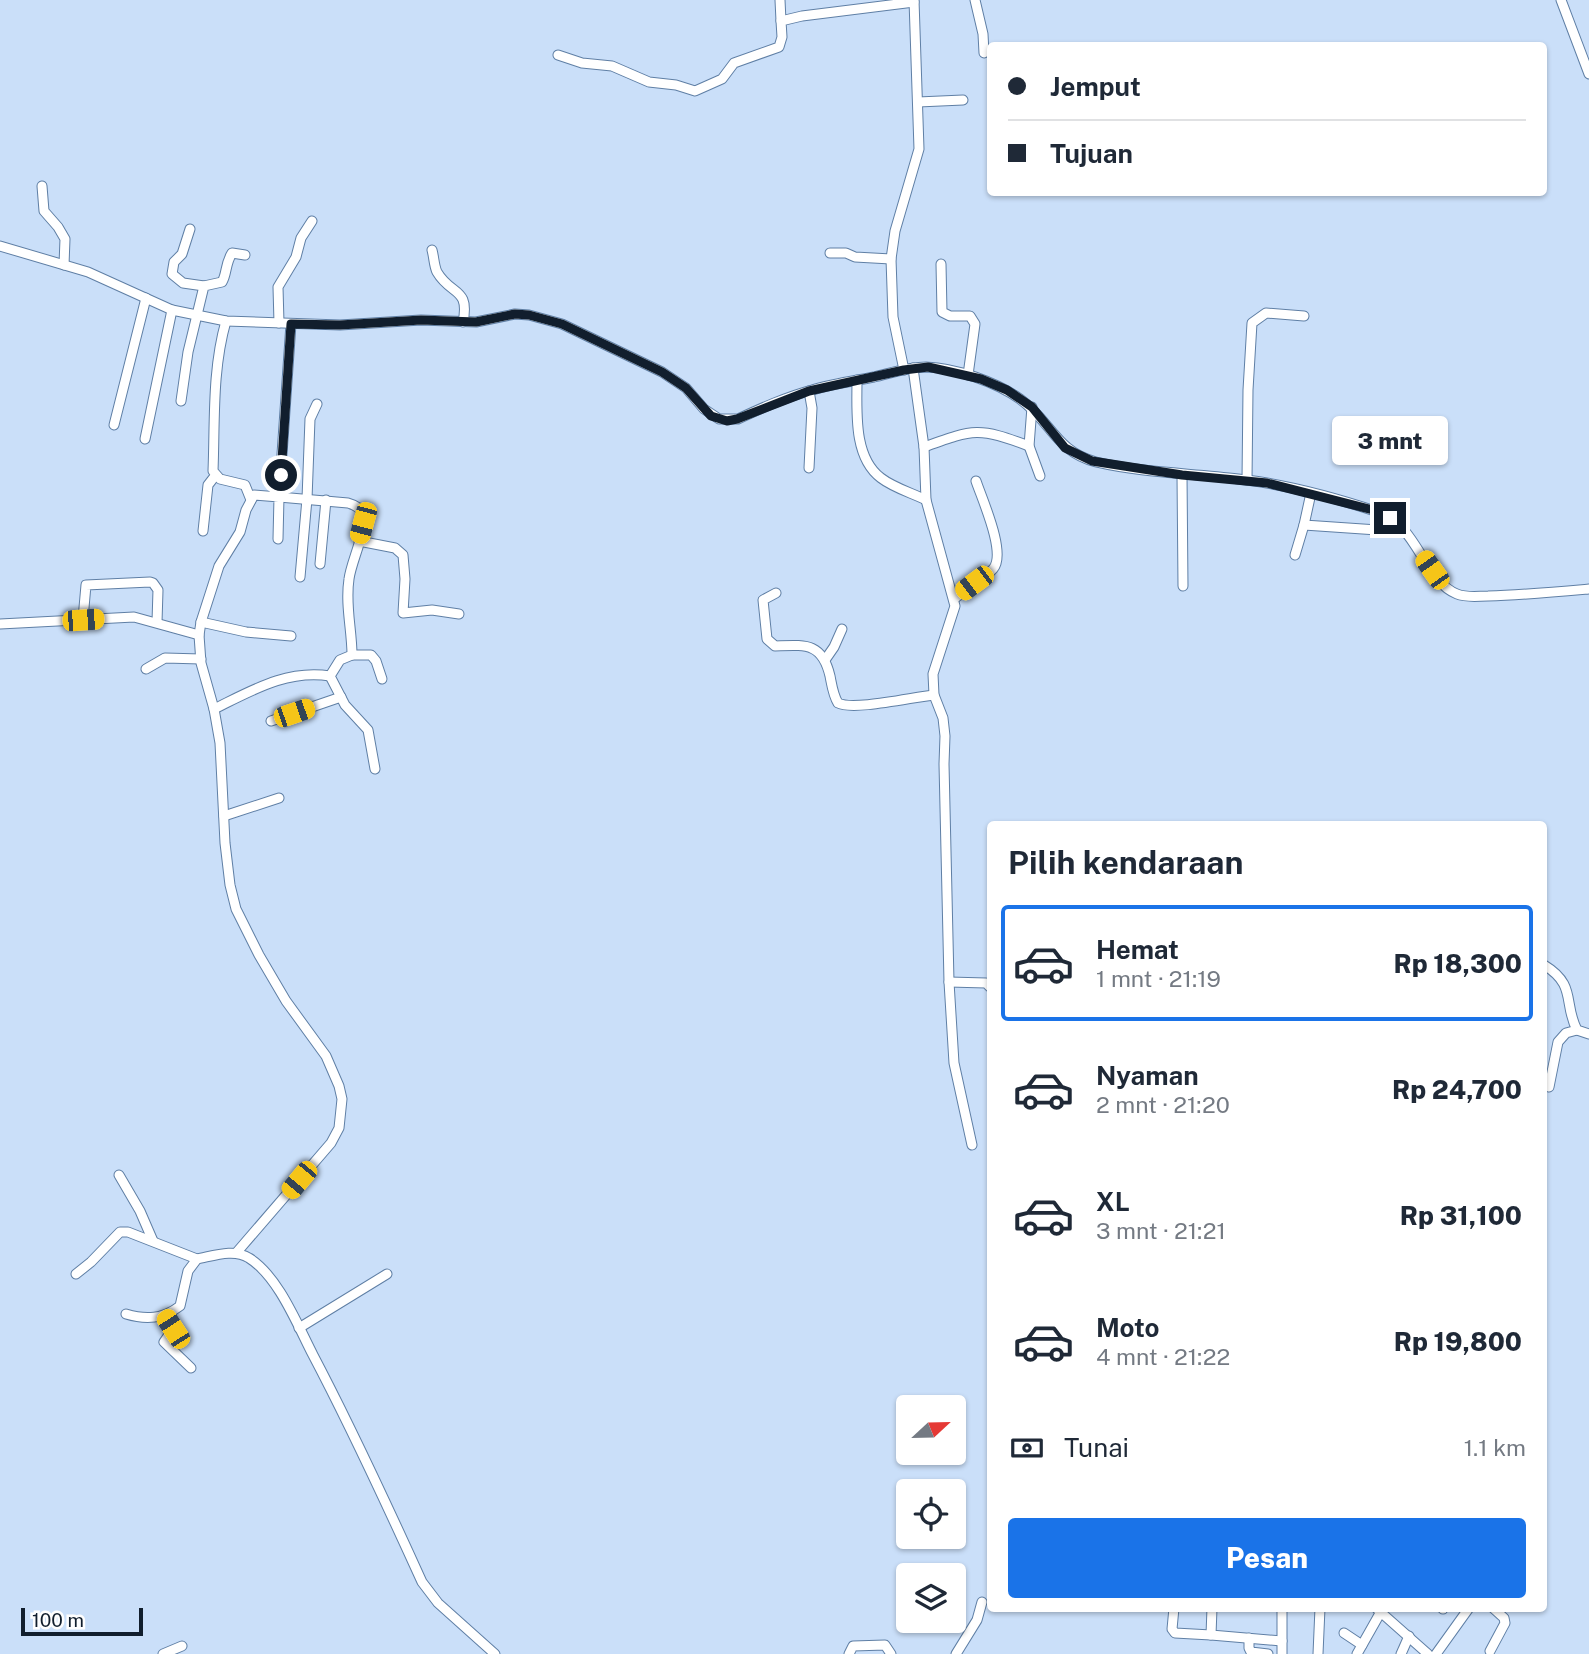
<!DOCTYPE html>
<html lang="id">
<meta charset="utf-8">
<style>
:root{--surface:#fff;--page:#f6f6f7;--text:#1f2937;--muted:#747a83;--line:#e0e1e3;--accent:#1a73e8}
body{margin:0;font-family:"Public Sans",sans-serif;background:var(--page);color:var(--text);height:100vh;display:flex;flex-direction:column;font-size:26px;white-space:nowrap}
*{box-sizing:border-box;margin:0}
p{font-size:23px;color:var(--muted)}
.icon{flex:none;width:38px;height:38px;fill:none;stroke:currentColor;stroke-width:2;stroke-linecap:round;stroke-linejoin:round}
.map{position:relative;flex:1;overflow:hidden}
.side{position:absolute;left:987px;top:821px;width:560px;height:791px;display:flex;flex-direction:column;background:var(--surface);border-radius:7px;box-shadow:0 2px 5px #0004}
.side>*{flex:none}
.guide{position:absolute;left:987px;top:42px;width:560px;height:154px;border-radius:7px;box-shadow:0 2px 5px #0004;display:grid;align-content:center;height:154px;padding:0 21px;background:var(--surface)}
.needle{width:46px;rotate:68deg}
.fabs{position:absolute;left:896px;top:1395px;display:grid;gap:14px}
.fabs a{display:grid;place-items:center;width:70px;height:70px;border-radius:7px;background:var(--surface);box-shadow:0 2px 5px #0004;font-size:35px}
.scale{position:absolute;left:21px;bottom:18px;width:122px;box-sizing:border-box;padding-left:7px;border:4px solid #111e2d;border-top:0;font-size:19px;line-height:24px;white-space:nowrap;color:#111e2d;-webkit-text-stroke:5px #fefefe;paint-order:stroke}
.end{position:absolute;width:32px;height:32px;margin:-16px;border:9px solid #111e2d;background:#fff;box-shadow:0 0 0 4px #fff}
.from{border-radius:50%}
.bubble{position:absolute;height:49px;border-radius:7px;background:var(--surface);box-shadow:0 2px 5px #0004;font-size:23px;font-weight:800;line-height:49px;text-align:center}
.car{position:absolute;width:21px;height:42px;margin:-21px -10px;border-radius:9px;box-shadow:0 0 5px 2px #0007;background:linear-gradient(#f5c518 24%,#345 0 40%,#f5c518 0 76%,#345 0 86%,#f5c518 0)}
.guide b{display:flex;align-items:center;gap:24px;height:66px;font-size:26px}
.guide b+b{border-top:2px solid var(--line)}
.guide i{width:18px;height:18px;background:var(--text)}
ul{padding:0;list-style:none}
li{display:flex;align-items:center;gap:21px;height:116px;margin:0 14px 10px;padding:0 7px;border:4px solid transparent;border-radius:7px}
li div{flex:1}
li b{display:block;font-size:26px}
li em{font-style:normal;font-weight:800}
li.selected{border-color:var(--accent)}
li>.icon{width:63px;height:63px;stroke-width:1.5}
h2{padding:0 21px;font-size:32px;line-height:84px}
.pay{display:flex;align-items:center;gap:18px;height:77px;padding:0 21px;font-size:26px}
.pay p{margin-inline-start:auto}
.action{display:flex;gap:14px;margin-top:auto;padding:14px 21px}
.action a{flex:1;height:80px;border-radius:7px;background:var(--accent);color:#fff;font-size:28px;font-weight:800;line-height:80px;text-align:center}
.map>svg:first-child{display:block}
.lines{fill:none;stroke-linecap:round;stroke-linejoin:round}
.street-casing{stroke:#5f7fa5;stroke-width:11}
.street{stroke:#fff;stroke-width:9}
.route{stroke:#111e2d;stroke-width:9}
</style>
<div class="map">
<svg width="1589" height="1654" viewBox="0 0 1589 1654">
<rect width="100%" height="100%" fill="#cadff9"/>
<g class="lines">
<g class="street-casing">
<g id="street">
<polyline points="780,0 781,21"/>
<polyline points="975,0 983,34 984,53"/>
<polyline points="1561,0 1589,74"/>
<polyline points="558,55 582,63 612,66 649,82 676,85 695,91 722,79 734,63 779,47 782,37 781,21 802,16 914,2"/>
<polyline points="918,102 963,100"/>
<polyline points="42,186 44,211 58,227 65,239 64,265"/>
<polyline points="190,229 182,254 174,262 172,274 183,283 204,286"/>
<path d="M0,246L88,272L172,310L226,321L340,325L421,320L476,322L515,314L529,315L562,324L662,372L686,388L704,409L719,419H738C762,408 786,397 812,390C832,384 853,381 874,377C891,373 908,367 926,367C956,368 996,382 1020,399C1051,421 1056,452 1096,462C1143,473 1191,473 1238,479C1285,484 1333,497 1378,512C1417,524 1424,581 1457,594C1467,598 1478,596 1488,596C1522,595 1555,592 1589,589"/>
<path d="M432,250C434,257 434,266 437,272C451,296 470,287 463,322"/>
<polyline points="830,253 846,253 855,257 891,259"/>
<polyline points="941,264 942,312 950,316 970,316 975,324 968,375"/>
<path d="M226,321C212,370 215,421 213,471L220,479L245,485L251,500"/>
<polyline points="279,323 278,287 296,257 301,238 312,221"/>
<path d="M291,324L279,497L348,503C355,505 362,508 363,516C366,533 351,562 349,579C345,605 352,630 352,655L340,660L330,676L345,705L368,730L375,769"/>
<polyline points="913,368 924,447 926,500 955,606 933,674 934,695 943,718 945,736 944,764 949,982 954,1063 972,1145"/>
<polyline points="904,370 893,317 891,259 895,231 919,149 914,0"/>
<path d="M857,380C857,411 853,457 881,478C894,488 912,493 926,500"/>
<polyline points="809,391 812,408 809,468"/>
<path d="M181,401L188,352L204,286L222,282C227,274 225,264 232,253L245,255"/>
<polyline points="1032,407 1029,446 1040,476"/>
<polyline points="114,425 146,298"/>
<polyline points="145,439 172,310"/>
<path d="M924,447C974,429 978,427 1029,446"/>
<polyline points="1182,475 1183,586"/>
<polyline points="1247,480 1248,390 1252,323 1266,313 1304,316"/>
<polyline points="1311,493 1304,525 1392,531 1400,526"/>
<polyline points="203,531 208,485 215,476"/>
<polyline points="359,541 395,548 403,555 405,579 403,613 432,610 459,614"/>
<polyline points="1295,555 1304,525"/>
<polyline points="320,564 326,500"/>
<polyline points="300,577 307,499 310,419 317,404"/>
<path d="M776,593L763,600L767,639L775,646C805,645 822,642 830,676C832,686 833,695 838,703C853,711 913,697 934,695"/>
<path d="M954,599C966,589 983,580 993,569C1007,554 982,499 976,481"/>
<polyline points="83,619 86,585 150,582 153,583 158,590 157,622"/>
<polyline points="201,622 246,632 291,636"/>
<polyline points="0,624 134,617 199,635"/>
<polyline points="352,655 371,655 376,661 382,679"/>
<polyline points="825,660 834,647 842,629"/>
<polyline points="146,669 165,658 201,659"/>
<path d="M214,709C251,691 287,669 330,676"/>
<polyline points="271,721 341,697"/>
<polyline points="224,816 279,798"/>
<path d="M1544,965C1577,985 1563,1003 1577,1030L1589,1034"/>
<polyline points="949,982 986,983 990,987"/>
<polyline points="1549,1087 1558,1042 1566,1033 1577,1030"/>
<polyline points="119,1175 140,1211 153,1241"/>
<polyline points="237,1252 331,1143 339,1128 342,1099 339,1086 326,1056 286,1001 259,955 236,909 230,885 225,843 220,743 214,709 201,663 199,635 201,622 219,566 240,532 246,510 254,495 279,497 278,539"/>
<polyline points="76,1274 91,1262 120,1232 128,1232 197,1259"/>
<path d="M126,1314C146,1320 163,1319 180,1306L188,1271L197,1259C213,1256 234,1248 249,1258C278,1276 297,1324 313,1355C352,1429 387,1505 422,1582L438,1603L495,1654"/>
<polyline points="165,1316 173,1329 164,1342 191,1368"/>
<polyline points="299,1328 387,1274"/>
<polyline points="1174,1608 1172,1629 1175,1633 1211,1635"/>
<polyline points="1212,1608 1211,1635 1282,1641"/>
<polyline points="1282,1608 1282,1654"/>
<polyline points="1376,1608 1428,1654"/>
<polyline points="1442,1608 1443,1609"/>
<polyline points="1344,1633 1362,1645"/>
<polyline points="1249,1638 1249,1648 1251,1652 1268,1654"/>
<polyline points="1490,1651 1505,1623 1504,1618 1493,1608"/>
<polyline points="163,1654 182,1646"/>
<polyline points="849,1654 853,1646 885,1645 891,1654"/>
<polyline points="956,1654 977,1620 982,1602"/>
<polyline points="1318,1654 1320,1608"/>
<polyline points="1357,1654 1383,1608"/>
<polyline points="1401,1654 1409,1636"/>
<polyline points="1436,1654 1469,1608"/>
</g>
</g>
<use href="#street" class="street"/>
</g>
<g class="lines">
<polyline class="route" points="281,475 291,324 340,325 421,320 476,322 515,314 529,315 562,324 662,372 686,388 711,416 727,421 737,419 809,391 904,370 928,367 981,379 1007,390 1032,407 1065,448 1092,461 1182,475 1267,483 1377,511 1390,518"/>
</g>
</svg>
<div class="fabs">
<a><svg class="needle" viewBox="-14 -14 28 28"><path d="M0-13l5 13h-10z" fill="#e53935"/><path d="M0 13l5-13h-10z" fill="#747a83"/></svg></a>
<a><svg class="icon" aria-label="locate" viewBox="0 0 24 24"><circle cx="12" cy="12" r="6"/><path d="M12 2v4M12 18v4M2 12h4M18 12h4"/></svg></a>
<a><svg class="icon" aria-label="layers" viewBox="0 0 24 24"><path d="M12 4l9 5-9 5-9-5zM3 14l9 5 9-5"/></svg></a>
</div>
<div class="scale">100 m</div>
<i class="end from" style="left:281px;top:475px"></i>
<i class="end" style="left:1390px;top:518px"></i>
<div class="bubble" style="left:1332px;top:416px;width:116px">3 mnt</div>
<i class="car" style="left:363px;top:523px;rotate:195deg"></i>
<i class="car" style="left:1432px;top:570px;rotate:325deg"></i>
<i class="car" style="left:974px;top:583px;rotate:233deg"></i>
<i class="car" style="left:83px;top:620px;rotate:86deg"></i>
<i class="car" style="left:294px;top:713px;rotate:71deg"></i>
<i class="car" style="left:299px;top:1180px;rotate:220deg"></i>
<i class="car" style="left:173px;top:1329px;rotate:327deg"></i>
<div class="guide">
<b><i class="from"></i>Jemput</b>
<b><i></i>Tujuan</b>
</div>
<section class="side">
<h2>Pilih kendaraan</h2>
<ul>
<li class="selected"><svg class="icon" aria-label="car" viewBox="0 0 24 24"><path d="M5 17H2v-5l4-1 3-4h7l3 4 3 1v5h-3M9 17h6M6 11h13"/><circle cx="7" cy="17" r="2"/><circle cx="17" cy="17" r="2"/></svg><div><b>Hemat</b><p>1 mnt · 21:19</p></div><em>Rp 18,300</em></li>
<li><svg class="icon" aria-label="car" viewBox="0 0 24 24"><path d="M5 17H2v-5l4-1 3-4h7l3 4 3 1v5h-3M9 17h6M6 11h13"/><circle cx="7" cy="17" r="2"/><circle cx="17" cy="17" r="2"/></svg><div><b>Nyaman</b><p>2 mnt · 21:20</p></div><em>Rp 24,700</em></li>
<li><svg class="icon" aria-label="car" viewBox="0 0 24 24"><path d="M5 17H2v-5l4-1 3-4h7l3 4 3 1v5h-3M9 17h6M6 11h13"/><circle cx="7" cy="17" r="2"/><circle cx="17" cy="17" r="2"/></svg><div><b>XL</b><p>3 mnt · 21:21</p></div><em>Rp 31,100</em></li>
<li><svg class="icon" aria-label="car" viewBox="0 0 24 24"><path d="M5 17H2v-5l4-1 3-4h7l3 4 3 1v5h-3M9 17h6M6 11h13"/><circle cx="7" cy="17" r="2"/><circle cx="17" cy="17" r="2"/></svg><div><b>Moto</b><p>4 mnt · 21:22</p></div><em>Rp 19,800</em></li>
</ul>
<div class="pay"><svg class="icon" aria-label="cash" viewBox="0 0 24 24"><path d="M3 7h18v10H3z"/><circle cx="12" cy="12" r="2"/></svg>Tunai<p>1.1 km</p></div>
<div class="action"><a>Pesan</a></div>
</section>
</div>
